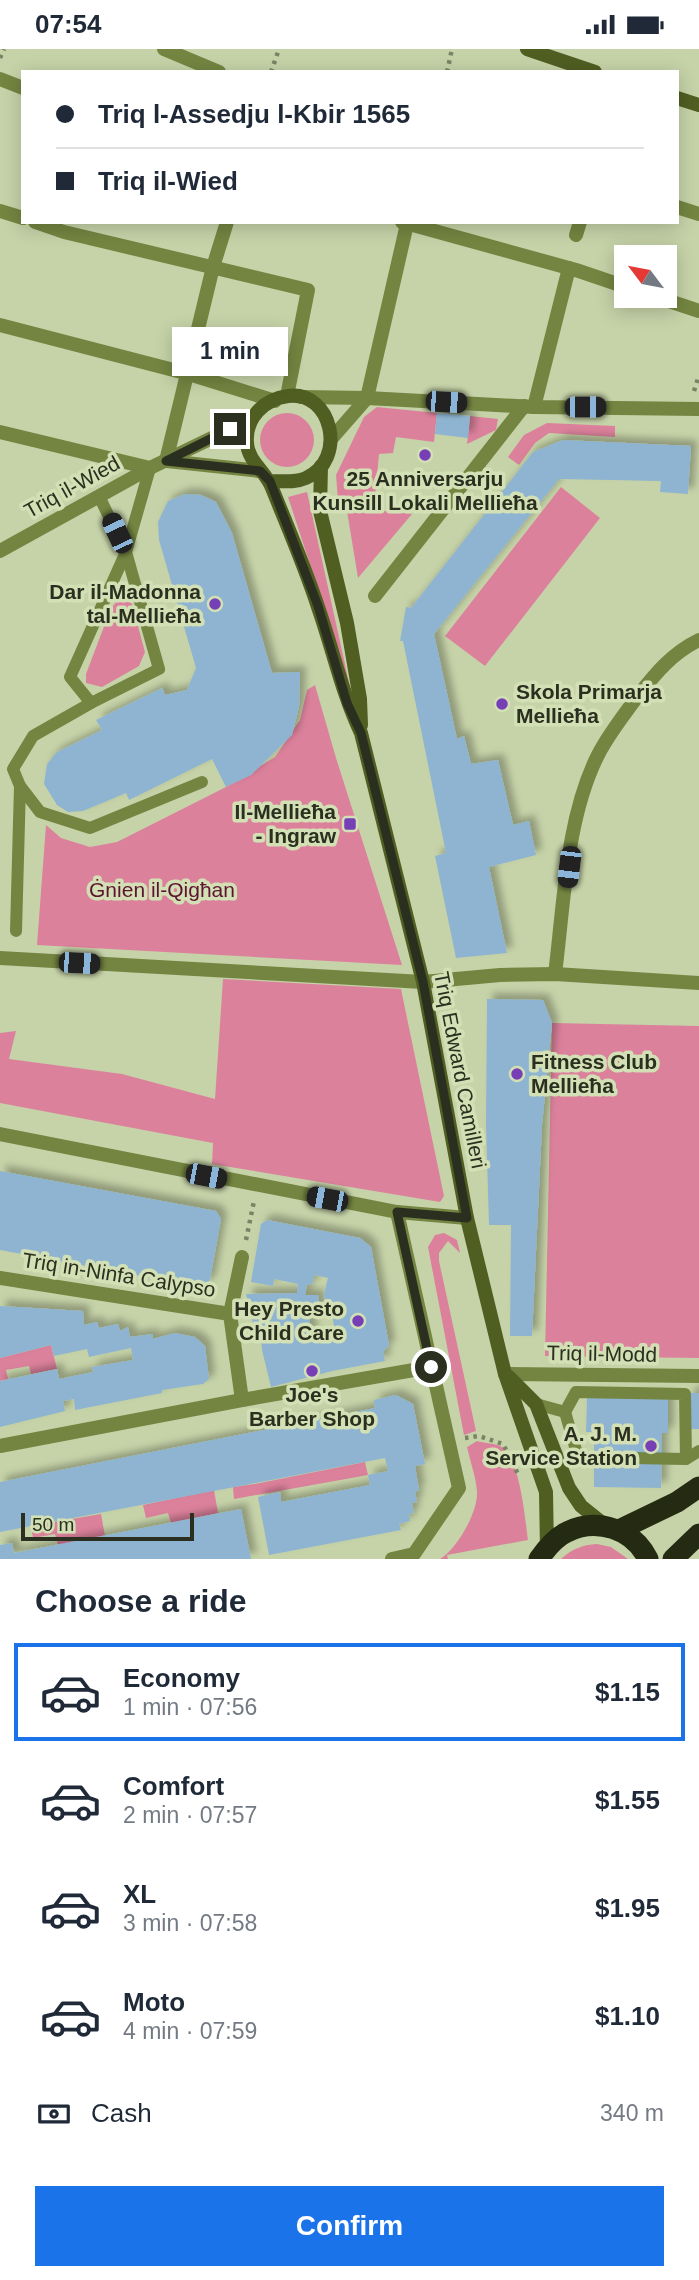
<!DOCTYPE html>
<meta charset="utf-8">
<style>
:root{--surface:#fff;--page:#f6f6f7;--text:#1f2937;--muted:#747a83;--line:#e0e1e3;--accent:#1a73e8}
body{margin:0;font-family:Helvetica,sans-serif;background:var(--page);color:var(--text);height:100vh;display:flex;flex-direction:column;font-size:26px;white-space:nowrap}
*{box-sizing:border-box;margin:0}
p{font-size:23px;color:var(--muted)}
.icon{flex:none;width:38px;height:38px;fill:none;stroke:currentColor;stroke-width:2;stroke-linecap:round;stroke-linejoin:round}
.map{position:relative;height:1510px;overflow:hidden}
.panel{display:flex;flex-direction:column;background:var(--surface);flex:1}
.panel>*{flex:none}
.hud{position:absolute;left:21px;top:21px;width:658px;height:154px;border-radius:0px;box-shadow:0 4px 18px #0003;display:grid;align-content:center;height:154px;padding:0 35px;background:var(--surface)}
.needle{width:46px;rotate:302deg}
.tools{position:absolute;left:614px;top:196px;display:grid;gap:14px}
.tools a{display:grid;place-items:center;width:63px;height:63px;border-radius:0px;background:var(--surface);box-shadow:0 4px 18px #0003;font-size:35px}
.scale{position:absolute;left:21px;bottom:18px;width:173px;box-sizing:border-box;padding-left:7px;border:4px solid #2b2f1f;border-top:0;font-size:19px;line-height:24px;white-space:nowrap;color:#2b2f1f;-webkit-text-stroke:5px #d3e0b5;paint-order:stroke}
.end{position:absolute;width:32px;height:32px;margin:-16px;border:9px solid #2b2f1f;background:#fff;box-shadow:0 0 0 4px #fff}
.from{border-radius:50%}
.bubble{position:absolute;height:49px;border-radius:0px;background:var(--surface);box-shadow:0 4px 18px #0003;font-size:23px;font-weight:700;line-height:49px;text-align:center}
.car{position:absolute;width:21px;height:42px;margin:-21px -10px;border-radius:9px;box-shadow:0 0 5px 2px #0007;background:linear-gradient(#222 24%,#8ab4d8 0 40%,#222 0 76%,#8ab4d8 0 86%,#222 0)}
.hud b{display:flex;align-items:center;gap:24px;height:66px;font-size:26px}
.hud b+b{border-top:2px solid var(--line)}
.hud i{width:18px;height:18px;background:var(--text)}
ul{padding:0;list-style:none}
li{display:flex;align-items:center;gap:21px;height:98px;margin:0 14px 10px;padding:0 21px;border:4px solid transparent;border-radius:0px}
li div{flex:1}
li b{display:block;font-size:26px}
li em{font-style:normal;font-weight:700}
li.selected{border-color:var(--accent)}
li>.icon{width:63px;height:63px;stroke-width:1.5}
h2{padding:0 35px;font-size:32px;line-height:84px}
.pay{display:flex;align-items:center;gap:18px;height:77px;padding:0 35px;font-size:26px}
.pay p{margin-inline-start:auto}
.primary-button{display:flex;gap:14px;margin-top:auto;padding:14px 35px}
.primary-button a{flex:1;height:80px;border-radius:0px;background:var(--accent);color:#fff;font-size:28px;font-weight:700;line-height:80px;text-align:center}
.status{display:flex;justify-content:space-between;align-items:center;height:49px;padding:0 35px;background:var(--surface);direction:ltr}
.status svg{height:19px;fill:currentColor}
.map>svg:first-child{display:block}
.green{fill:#dc819c}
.building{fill:#8eb4d1;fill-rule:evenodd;filter:url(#shadow)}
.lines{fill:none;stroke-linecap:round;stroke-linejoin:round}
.path{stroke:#7a8365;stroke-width:4.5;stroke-dasharray:3.5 5;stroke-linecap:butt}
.lane{stroke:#748541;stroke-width:12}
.street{stroke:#748541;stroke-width:14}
.secondary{stroke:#505e22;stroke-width:14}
.highway{stroke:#242b12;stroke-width:21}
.route{stroke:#2b2f1f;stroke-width:9}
.poi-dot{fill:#763fb6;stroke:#d3e0b5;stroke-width:2.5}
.labels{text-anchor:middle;stroke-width:7;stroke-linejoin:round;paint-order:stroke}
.poi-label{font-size:21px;font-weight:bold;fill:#2b2f1f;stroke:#d3e0b5;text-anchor:end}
.street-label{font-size:21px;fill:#2b2f1f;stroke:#d3e0b5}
.park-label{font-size:21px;fill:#5e1331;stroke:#d3e0b5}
</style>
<div class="status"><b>07:54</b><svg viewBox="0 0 49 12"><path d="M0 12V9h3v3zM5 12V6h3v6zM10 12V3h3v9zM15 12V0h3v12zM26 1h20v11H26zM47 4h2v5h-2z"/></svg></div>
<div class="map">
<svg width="699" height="1510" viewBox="0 0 699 1510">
<defs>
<filter id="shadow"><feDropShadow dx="6" dy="-6" stdDeviation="3.5" flood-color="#0004"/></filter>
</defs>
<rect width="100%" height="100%" fill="#c6d3a8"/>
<g class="green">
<polygon points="377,358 437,364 434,393 396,388 393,404 379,405 374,461 412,465 358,529 347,462 339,463 336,426 364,368"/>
<circle cx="287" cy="391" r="27"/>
<polygon points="470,367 498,370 496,381 467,395"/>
<polygon points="547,374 615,377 615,388 549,384 535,394 519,416 508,408 524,386"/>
<polygon points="561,438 600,469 485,617 445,587"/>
<polygon points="307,443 350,638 288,448"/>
<polygon points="119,550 127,550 132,555 145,603 139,617 102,638 86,634 86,625 111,559"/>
<polygon points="315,636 336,709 402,916 37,896 46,776 61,789 90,798 117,793 226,738 275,708 300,671 307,641"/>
<polygon points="223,930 401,940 444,1147 440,1153 212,1115 213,1094 0,1054 0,984 16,982 9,1010 122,1025 215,1050"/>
<polygon points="552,974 699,977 699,1309 545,1307"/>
<polygon points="444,1184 457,1191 460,1204 448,1192 439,1204 439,1212 476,1382 464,1386 428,1198 435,1186"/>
<polygon points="51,1296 57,1320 31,1325 29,1317 6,1321 8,1330 0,1332 0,1309"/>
<path d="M477,1392C484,1394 493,1394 500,1397C520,1406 525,1470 528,1491L447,1506L448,1510H440C457,1500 478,1463 477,1443C476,1428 470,1412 467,1398Z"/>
<polygon points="365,1413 368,1426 234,1450 233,1438 255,1435"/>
<polygon points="214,1441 218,1464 171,1474 168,1464 146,1469 143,1456"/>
<polygon points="101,1465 105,1487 58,1496 55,1485 33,1489 31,1477"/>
<path d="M597,1495L611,1498L628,1510H561C572,1500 582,1496 597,1495Z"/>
</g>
<g class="building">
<polygon points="437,364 470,367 468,389 435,385"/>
<polygon points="563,391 691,397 688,445 660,443 661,432 559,430 434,585 457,690 464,687 471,715 498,711 513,776 529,772 536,806 489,818 507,904 456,909 435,807 446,804 403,592 400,592 406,558 411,559 533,403"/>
<polygon points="185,445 201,446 216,453 232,484 272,624 300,623 299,658 292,686 251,726 226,738 212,710 129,751 126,744 83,762 68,763 57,756 44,735 47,715 57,703 102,681 96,671 162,639 165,646 187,641 196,619 159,491 158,473 168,452"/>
<polygon points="487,950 543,951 552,974 542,1076 532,1287 510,1287 511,1176 489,1176 486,1076"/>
<polygon points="0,1122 216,1162 221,1170 210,1231 205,1237 168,1232 0,1201"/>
<path d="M267,1171L360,1189L371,1198L389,1296L383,1303L385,1312L332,1322L271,1338L262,1301L260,1277L254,1278L246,1245L297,1244L298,1235L274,1230L273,1237L251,1233L261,1175ZM314,1226L328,1229L324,1245L327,1266H332L336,1287L313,1291L309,1268L321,1267L318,1246H305L307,1235L312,1236Z"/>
<polygon points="0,1257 83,1262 84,1276 97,1273 99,1279 118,1275 120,1282 128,1278 130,1288 153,1285 152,1290 175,1284 195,1288 205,1297 209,1330 203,1335 162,1341 162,1344 75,1361 74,1350 63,1352 65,1362 0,1378 0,1332 57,1320 59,1330 93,1323 92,1318 133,1311 131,1299 89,1308 87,1300 54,1307 51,1296 0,1309"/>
<polygon points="689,1344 699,1344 699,1380 688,1380"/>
<polygon points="396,1346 413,1355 425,1415 415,1417 419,1441 415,1443 417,1453 412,1454 414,1464 409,1465 410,1472 399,1475 401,1481 269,1506 258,1448 280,1443 281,1453 370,1436 368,1426 388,1422 385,1409 0,1483 0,1433 375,1359 374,1351"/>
<polygon points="587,1349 668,1349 668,1384 662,1384 661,1439 594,1438 594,1383 586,1383"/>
<polygon points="241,1460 251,1510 0,1510 0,1496 12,1494 14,1504"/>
</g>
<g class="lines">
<g class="path">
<polyline points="0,9 4,0"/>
<polyline points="271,23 279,0"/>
<polyline points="447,23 452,0"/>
<polyline points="694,342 699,326"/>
<polyline points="246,1191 254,1152"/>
<polyline points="465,1389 479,1387 503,1395 519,1427"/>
</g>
<g class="lane">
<polyline points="99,447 126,503 159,620 91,654 70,628 126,503 150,419"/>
<polyline points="20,737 40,763 90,779 202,733"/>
<polyline points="16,882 20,737 13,720 33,687 91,654"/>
<polyline points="536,1355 565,1363 576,1343 685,1345 686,1410"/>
<polyline points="565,1363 578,1408 686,1410 699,1402"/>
</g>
<g class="street">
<polyline points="164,0 219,23"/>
<polyline points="0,30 23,39"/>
<polyline points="677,158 699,165"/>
<polyline points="0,162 23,169"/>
<polyline points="35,173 64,183 308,241 287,347"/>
<polyline points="402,173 576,221 626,238"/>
<polyline points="576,186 580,173"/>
<polyline points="654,247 699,262"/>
<polyline points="0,276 189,325 275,352"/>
<polyline points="301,348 367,349 534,358 699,360"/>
<polyline points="534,358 569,219"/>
<polyline points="0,383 150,419"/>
<polyline points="332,389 367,349 407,175"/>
<polyline points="166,412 213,218 227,173"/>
<polyline points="167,412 260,422"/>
<polyline points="0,502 150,419 251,370"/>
<polyline points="375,547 524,357"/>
<polyline points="0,909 423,933 500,926 555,925 699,934"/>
<path d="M555,925C564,855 566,769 598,706C608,686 624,666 637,648C655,625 672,604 699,591"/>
<polyline points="0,1085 397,1163 459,1439 414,1505 392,1510"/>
<polyline points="397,1163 467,1169"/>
<polyline points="0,1229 230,1265 242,1351"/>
<polyline points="230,1265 242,1208"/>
<polyline points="505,1325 699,1327"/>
<polyline points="0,1397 242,1351 431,1318"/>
</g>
<g class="secondary">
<polyline points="527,0 595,23"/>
<polyline points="677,49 699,56"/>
<polyline points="321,417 320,462 347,574 360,650 361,676"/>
<path d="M269,432C282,432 295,434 306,429C348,411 332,341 288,347C264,350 245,369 247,394C248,413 266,422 272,439C288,479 305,518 318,558C333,601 342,644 361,684L423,933L467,1169L505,1325L546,1443L547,1500"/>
<polyline points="509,1328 536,1355 569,1439 581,1457 606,1477"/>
</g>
<g class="highway">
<polyline points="619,1481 677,1453 699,1438"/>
<path d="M539,1510C546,1500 556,1488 567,1483C597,1468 633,1480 648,1510"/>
<polyline points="673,1510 699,1485"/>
</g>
</g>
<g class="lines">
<polyline class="route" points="230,380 166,412 260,422 270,432 318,557 347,654 361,684 423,933 467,1169 397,1163 431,1318"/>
</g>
<g class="poi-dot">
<circle cx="425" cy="406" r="7"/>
<circle cx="215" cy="555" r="7"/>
<circle cx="502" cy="655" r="7"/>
<rect x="343" y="768" width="14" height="14" rx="3.5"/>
<circle cx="517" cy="1025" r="7"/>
<circle cx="358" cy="1272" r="7"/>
<circle cx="312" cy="1322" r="7"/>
<circle cx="651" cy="1397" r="7"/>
</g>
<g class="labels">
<g class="poi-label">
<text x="425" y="437" text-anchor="middle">25 Anniversarju<tspan x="425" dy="24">Kunsill Lokali Mellieħa</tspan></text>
<text x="201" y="550">Dar il-Madonna<tspan x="201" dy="24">tal-Mellieħa</tspan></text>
<text x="516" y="650" text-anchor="start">Skola Primarja<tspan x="516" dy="24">Mellieħa</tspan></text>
<text x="336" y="770">Il-Mellieħa<tspan x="336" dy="24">- Ingraw</tspan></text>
<text x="531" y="1020" text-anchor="start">Fitness Club<tspan x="531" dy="24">Mellieħa</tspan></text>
<text x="344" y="1267">Hey Presto<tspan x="344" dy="24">Child Care</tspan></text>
<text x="312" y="1353" text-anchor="middle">Joe's<tspan x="312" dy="24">Barber Shop</tspan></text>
<text x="637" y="1392">A. J. M.<tspan x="637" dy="24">Service Station</tspan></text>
</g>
<g class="street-label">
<text transform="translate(72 438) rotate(-29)" y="7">Triq il-Wied</text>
<text transform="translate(460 1021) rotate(79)" y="7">Triq Edward Camilleri</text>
<text transform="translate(119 1226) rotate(9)" y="7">Triq in-Ninfa Calypso</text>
<text transform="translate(602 1305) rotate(1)" y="7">Triq il-Modd</text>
</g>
<g class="park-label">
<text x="162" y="848">Ġnien il-Qigħan</text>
</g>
</g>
</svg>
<div class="tools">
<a><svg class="needle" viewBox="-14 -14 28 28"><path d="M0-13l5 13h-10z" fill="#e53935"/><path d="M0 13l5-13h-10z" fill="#747a83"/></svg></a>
</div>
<div class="scale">50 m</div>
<i class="end from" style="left:431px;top:1318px"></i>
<i class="end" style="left:230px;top:380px"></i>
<div class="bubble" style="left:172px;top:278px;width:116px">1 min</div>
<i class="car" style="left:446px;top:353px;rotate:93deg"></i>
<i class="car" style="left:585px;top:358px;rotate:90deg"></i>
<i class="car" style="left:117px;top:484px;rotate:335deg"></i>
<i class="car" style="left:569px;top:818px;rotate:187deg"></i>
<i class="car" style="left:79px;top:914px;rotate:93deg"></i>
<i class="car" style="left:206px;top:1127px;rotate:101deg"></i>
<i class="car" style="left:327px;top:1150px;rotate:281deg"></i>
<div class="hud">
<b><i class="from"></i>Triq l-Assedju l-Kbir 1565</b>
<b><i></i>Triq il-Wied</b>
</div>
</div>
<section class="panel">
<h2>Choose a ride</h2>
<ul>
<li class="selected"><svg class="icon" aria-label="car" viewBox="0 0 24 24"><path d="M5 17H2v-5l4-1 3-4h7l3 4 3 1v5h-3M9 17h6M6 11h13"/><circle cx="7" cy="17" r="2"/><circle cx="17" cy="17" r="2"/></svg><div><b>Economy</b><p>1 min · 07:56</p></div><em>$1.15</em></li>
<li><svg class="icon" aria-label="car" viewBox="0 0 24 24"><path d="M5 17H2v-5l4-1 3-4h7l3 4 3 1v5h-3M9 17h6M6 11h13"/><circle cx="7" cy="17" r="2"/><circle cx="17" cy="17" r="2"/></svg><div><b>Comfort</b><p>2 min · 07:57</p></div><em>$1.55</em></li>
<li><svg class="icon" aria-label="car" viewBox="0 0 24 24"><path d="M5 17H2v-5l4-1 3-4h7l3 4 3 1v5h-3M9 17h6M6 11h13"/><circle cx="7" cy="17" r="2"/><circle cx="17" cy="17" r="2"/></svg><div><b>XL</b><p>3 min · 07:58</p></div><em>$1.95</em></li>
<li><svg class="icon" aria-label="car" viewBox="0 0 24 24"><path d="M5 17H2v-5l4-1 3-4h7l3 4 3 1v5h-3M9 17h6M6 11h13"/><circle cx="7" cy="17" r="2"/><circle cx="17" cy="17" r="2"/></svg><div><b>Moto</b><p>4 min · 07:59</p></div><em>$1.10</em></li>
</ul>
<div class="pay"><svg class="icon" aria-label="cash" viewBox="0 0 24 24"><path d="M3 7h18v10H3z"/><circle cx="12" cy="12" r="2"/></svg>Cash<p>340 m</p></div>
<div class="primary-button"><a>Confirm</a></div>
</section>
